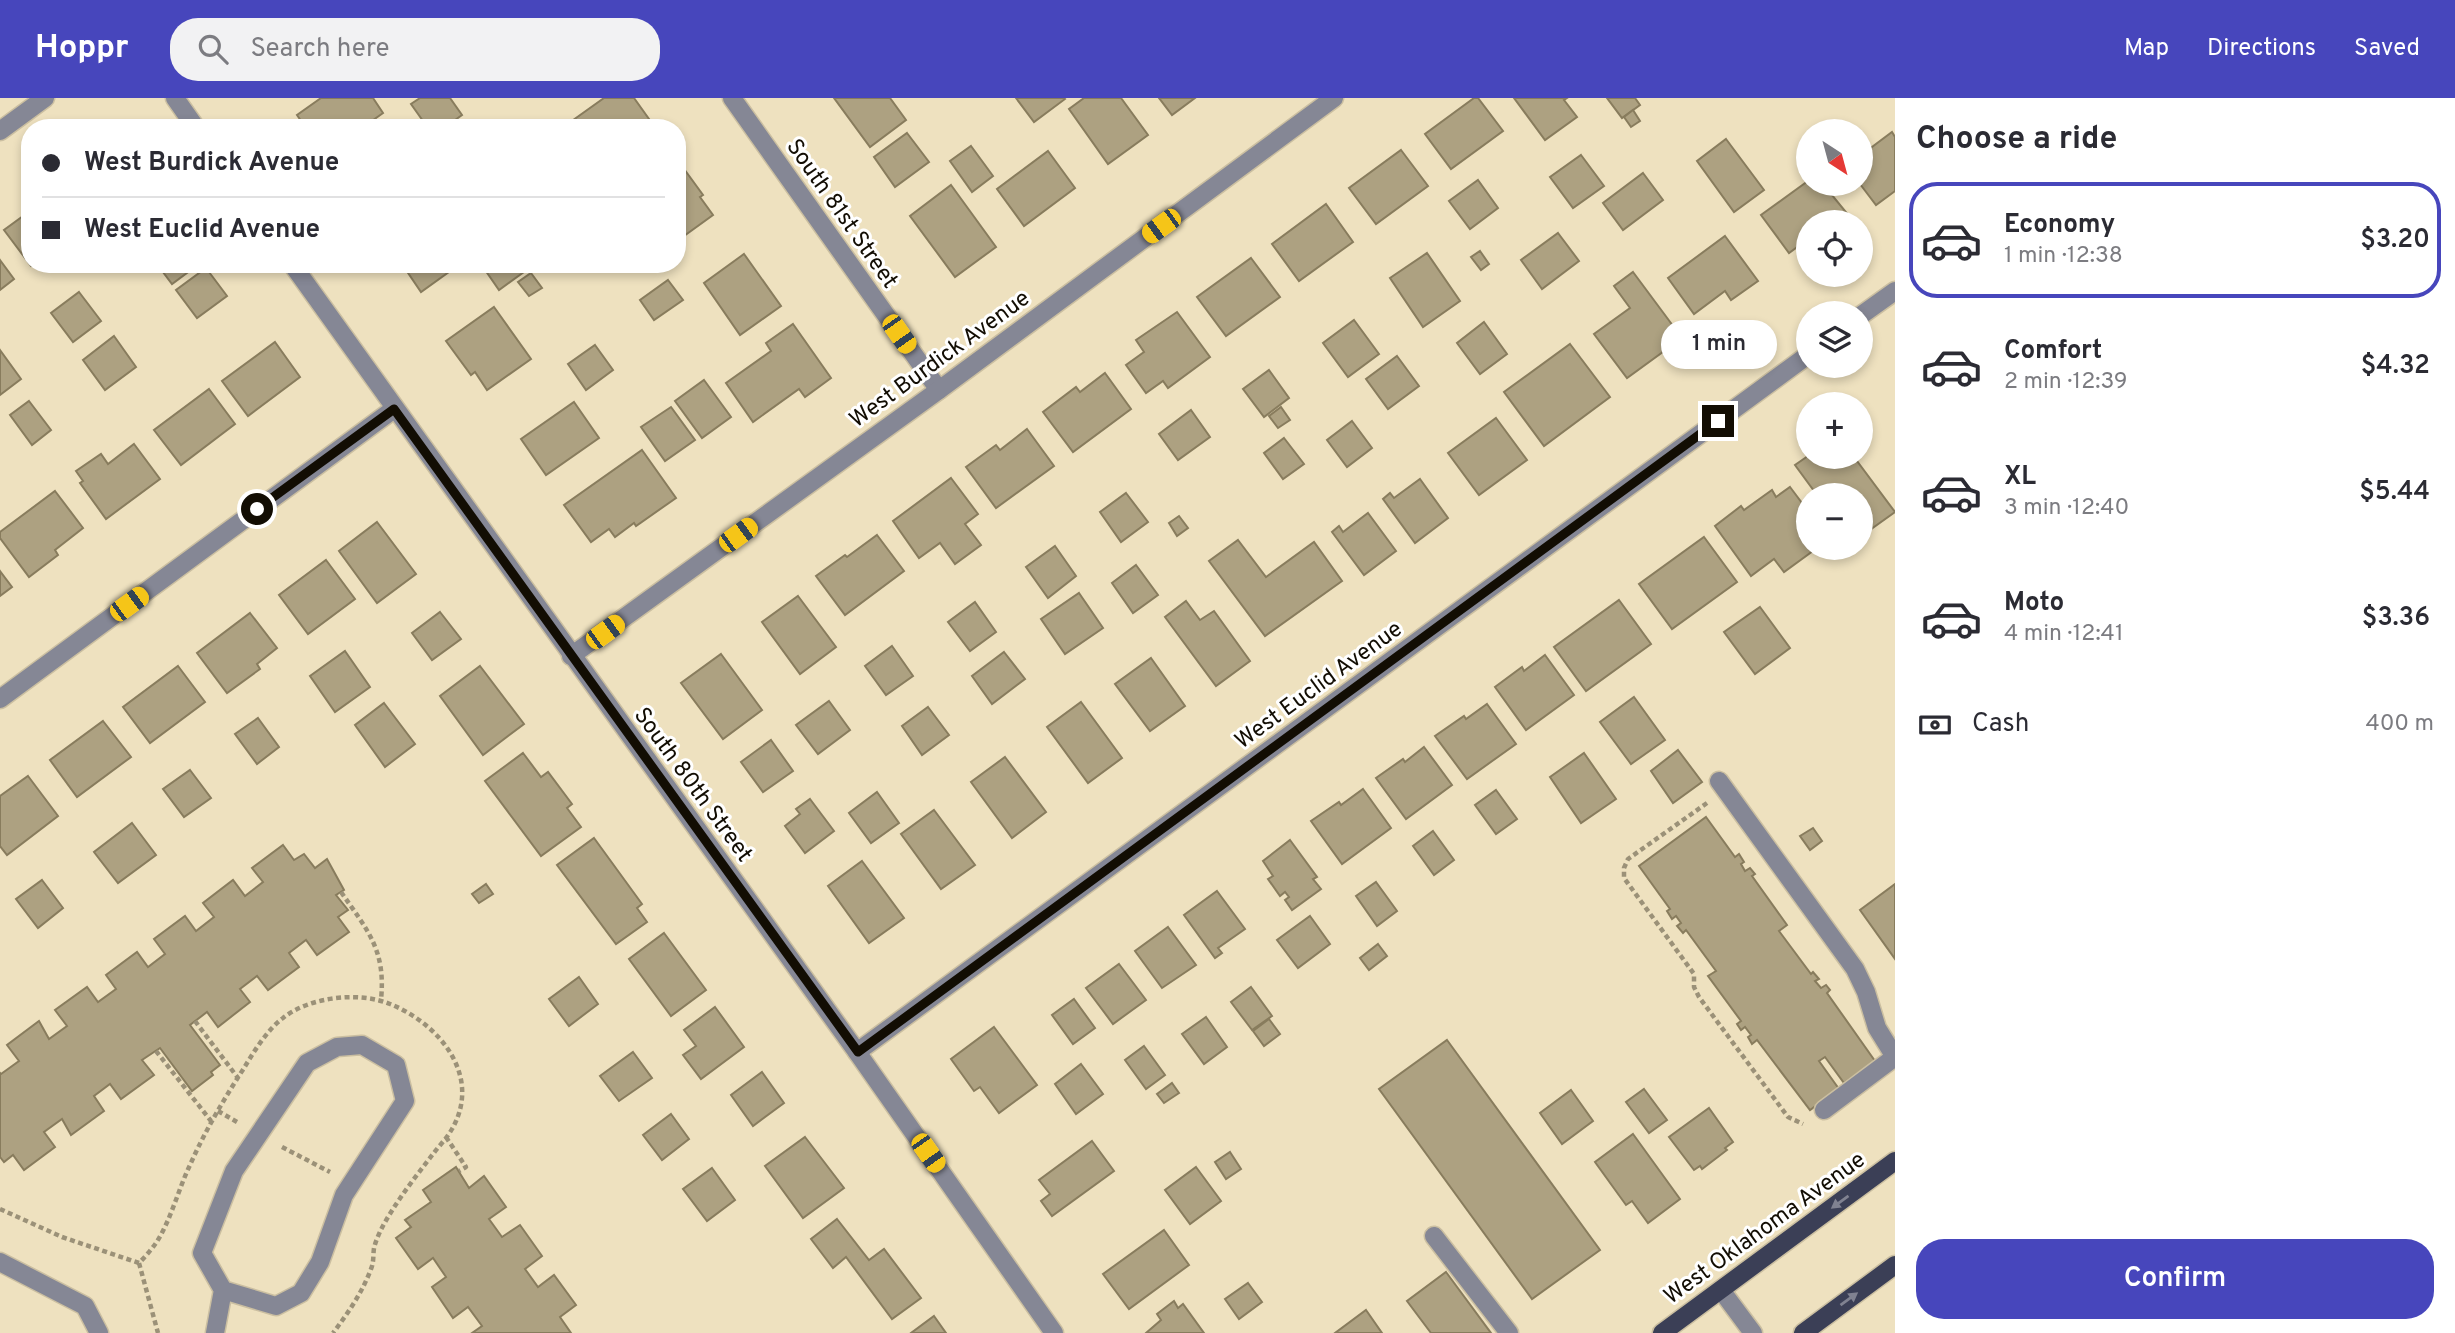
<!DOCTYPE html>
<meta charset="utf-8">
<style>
:root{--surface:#fff;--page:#f2f2f3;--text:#2b2b33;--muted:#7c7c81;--line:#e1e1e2;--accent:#4746bc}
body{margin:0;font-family:Overpass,sans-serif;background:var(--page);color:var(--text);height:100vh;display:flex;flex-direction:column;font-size:26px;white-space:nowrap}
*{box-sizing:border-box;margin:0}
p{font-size:23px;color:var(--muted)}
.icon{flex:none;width:38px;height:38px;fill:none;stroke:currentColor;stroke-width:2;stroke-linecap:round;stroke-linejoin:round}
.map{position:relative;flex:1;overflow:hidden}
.side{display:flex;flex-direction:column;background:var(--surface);width:560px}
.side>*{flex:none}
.guide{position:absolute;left:21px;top:21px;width:665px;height:154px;border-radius:28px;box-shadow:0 4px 10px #0003;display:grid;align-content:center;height:154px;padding:0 21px;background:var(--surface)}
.needle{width:46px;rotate:144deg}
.buttons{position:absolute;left:1796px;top:21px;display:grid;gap:14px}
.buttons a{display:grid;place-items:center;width:77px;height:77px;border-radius:50%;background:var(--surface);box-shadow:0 4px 10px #0003;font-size:35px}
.end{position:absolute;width:32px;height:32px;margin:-16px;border:9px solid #120d03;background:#fff;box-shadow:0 0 0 4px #fff}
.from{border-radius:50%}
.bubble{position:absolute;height:49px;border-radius:24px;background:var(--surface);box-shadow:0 4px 10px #0003;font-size:23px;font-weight:600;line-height:49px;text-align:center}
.car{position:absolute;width:21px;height:42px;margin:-21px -10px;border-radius:9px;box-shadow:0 0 5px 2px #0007;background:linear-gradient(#f5c518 24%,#345 0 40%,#f5c518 0 76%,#345 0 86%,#f5c518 0)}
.guide b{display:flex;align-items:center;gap:24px;height:66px;font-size:26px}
.guide b+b{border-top:2px solid var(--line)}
.guide i{width:18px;height:18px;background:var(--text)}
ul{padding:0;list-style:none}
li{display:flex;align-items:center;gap:21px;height:116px;margin:0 14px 10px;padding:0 7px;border:4px solid transparent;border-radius:28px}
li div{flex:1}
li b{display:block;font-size:26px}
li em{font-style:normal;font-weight:600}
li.active{border-color:var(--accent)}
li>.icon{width:63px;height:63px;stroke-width:1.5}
h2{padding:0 21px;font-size:32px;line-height:84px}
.pay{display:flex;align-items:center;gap:18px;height:77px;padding:0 21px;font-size:26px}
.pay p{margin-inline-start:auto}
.button{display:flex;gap:14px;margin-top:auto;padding:14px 21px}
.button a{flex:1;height:80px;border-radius:28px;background:var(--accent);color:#fff;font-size:28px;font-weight:600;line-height:80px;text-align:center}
header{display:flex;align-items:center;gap:42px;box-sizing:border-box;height:98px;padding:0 35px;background:var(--accent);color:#fff}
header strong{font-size:33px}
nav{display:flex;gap:38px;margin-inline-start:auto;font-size:24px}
.search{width:490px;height:63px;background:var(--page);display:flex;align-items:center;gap:18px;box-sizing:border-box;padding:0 24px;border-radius:28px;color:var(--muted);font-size:26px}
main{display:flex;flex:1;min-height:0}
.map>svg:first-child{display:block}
.building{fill:#ada181;stroke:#887c5d;stroke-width:2}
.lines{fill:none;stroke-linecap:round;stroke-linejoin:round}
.minor-casing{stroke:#cbbfa1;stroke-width:21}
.major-casing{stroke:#cbbfa1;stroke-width:21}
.path{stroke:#9b9178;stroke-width:4.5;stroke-dasharray:5 3.5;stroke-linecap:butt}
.minor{stroke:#858795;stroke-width:18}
.major{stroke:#3b3f56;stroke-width:18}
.oneway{fill:#808291}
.route{stroke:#120d03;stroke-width:9}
.labels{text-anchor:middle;stroke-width:6;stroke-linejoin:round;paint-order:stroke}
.street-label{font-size:23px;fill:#120d03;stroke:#fff}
</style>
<header>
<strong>Hoppr</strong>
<div class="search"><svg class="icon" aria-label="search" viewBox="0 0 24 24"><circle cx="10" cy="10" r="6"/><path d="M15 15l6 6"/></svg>Search here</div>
<nav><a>Map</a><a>Directions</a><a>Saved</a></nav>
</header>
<main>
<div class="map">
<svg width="1895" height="1235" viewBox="0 0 1895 1235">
<rect width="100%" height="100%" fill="#eee1bf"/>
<g class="building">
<polygon points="321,0 373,0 383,15 362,30 306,30 297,17"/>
<polygon points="420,0 450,0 462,17 444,30 428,30 411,6"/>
<polygon points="604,0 634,0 654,28 651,30 572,30 569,25"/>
<polygon points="834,0 890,0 906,22 870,49"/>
<polygon points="1016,0 1064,0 1065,1 1034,24"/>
<polygon points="1084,0 1121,0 1148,37 1108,66 1069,11"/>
<polygon points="1159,0 1195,0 1172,17"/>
<polygon points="1474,0 1478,0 1503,33 1451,71 1425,36"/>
<polygon points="1514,0 1567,0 1564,2 1577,19 1545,42"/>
<polygon points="1607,0 1635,0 1640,7 1622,20"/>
<polygon points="1633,12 1640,23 1631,29 1624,19"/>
<polygon points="1892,34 1895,39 1895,93 1876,107 1860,86 1860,58"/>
<polygon points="907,35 929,64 895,89 874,59"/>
<polygon points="1726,41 1764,92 1734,114 1697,63"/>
<polygon points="971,48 993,78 972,94 950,63"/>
<polygon points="1401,52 1428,88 1376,126 1349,90"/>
<polygon points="1048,53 1075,90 1024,128 997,91"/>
<polygon points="1581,57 1604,88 1573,110 1550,79"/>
<polygon points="679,64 703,97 700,99 713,117 677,143 677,65"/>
<polygon points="1643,75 1663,102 1623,132 1603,105"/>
<polygon points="1478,82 1498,110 1470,131 1449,103"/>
<polygon points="1808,83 1808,86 1823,86 1854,124 1808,124 1808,141 1789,155 1761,117"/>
<polygon points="951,87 996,149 955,179 910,118"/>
<polygon points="1326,106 1353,144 1299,183 1272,146"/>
<polygon points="30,113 30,166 34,166 31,168 4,132"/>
<polygon points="1558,135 1579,163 1542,191 1521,162"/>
<polygon points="1725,138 1758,183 1731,202 1725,193 1694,216 1668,180"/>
<polygon points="1480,153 1489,166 1481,172 1471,159"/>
<polygon points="1427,155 1460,203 1423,229 1390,180"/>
<polygon points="744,156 781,208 740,237 704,185"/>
<polygon points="1251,160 1280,199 1226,238 1197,199"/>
<polygon points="0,162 14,181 0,192"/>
<polygon points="157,166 199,166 172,186"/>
<polygon points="402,166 460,166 421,194"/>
<polygon points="481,166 524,166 528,171 499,192"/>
<polygon points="206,170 227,198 197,220 176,192"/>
<polygon points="1633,174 1682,240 1627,280 1594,236 1630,210 1614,188"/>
<polygon points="531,175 542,190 529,198 518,184"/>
<polygon points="668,182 683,202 654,222 640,202"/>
<polygon points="79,194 101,223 73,244 51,215"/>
<polygon points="494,209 531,261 487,292 475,274 471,277 446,243"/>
<polygon points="1177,214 1210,259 1168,290 1163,283 1146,295 1126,267 1144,254 1136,242"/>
<polygon points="1354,222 1379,256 1348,279 1323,245"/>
<polygon points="1484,224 1507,256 1480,276 1457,245"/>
<polygon points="793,226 831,280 805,299 799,291 753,324 726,285 771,253 766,245"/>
<polygon points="114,238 136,269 105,292 83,262"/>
<polygon points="275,244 300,279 248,318 222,283"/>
<polygon points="1570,246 1610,299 1544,348 1504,294"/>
<polygon points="595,247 613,272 586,292 568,266"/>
<polygon points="0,252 21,281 0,297"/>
<polygon points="1397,258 1419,288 1388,311 1366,281"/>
<polygon points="1269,272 1289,300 1264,319 1243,291"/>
<polygon points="1105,275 1131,311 1073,354 1043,314 1076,289 1080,294"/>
<polygon points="704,282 731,319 702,340 675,303"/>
<polygon points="209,291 235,326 181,367 154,332"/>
<polygon points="29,303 51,332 32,347 10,317"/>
<polygon points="574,304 599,340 546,377 521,341"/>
<polygon points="671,309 695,342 665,363 641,329"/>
<polygon points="1281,309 1290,322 1278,330 1269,318"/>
<polygon points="1191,312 1210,339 1178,362 1159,336"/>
<polygon points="1496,320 1527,362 1479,397 1448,355"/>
<polygon points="1352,323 1372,350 1347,369 1327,342"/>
<polygon points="1027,331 1054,368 996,410 966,369 996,347 1000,352"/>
<polygon points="1284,340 1304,366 1283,381 1264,355"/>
<polygon points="134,346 160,381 106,421 80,385 83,383 76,373 101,356 108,366"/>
<polygon points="642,352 676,400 636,428 634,425 615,439 609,431 591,444 564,407"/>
<polygon points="1808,358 1854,359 1895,414 1860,439 1860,397 1817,397 1795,367"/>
<polygon points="951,380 978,416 965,426 981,447 955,466 940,445 919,460 893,423"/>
<polygon points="1420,381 1448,420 1415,445 1383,401 1390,395 1394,400"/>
<polygon points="1790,389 1808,413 1808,450 1817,450 1784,474 1774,461 1751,478 1715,428 1741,408 1744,412 1772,392 1776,399"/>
<polygon points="55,393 83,430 55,452 58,457 29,479 0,440 0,434"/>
<polygon points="1126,395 1148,424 1121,444 1100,414"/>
<polygon points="1368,415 1396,453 1364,477 1332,434 1339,428 1343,434"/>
<polygon points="1179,418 1188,430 1177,438 1169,425"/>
<polygon points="377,424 416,476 377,505 339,453"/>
<polygon points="877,437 904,473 845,517 816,478 845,457 847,459"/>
<polygon points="1704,439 1737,484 1672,531 1639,486"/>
<polygon points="1238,442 1266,479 1314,444 1342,483 1265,538 1209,463"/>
<polygon points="1055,448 1076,478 1048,500 1026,469"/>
<polygon points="326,462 355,501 308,536 279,497"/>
<polygon points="1136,467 1158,497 1133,515 1112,485"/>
<polygon points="0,473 12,489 0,498"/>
<polygon points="1079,495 1103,530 1065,556 1041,521"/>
<polygon points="798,498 836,549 800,576 762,524"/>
<polygon points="1619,502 1651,546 1586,593 1554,549"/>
<polygon points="1186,503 1200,522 1214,513 1250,563 1216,588 1165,519"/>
<polygon points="975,504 996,534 970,553 948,524"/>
<polygon points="1760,509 1790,550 1755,576 1724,534"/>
<polygon points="440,514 461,541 432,562 412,535"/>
<polygon points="250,515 277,550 257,566 260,571 227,595 197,555"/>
<polygon points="892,548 913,578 886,597 865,568"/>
<polygon points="345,553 370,589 335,614 310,578"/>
<polygon points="1004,554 1025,581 992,606 972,578"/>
<polygon points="721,556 762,612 723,641 681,585"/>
<polygon points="1545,557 1574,597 1526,632 1495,589 1522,569 1524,573"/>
<polygon points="1151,560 1185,608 1150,633 1115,586"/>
<polygon points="178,568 205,604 150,645 123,609"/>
<polygon points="480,568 524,626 483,657 440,598"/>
<polygon points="1634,599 1665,642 1631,666 1600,624"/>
<polygon points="829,603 850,632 818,656 796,627"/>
<polygon points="1081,604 1122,660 1088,685 1047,629"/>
<polygon points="384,605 415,646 385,669 355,627"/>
<polygon points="1487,606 1516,646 1467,681 1435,638 1464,618 1466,621"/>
<polygon points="928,609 949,637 922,657 902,628"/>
<polygon points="258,620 279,649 257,666 235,636"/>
<polygon points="103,623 131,659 77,699 50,662"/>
<polygon points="771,642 793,673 763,694 741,664"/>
<polygon points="1424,649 1452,687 1406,721 1376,680 1403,661 1405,664"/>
<polygon points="1678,652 1702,684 1673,705 1651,673"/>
<polygon points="523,655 541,679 548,674 572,706 567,710 581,729 541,758 485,683"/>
<polygon points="1584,655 1616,701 1581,725 1550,679"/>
<polygon points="1005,659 1046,714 1012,740 971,684"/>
<polygon points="190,672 211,700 184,719 163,691"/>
<polygon points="28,678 58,718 7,757 0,748 0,698"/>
<polygon points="1363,691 1391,730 1342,766 1311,723 1339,704 1341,707"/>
<polygon points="1496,692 1517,721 1496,736 1475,707"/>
<polygon points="877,694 899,725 871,745 849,715"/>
<polygon points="810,701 834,733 805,755 785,728 800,716 796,711"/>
<polygon points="934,712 975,767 941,791 901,736"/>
<polygon points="1706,719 1735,759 1739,756 1744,764 1741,766 1745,773 1750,770 1755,776 1752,778 1787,827 1779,833 1811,876 1813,874 1819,881 1815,883 1821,890 1826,887 1830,892 1827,895 1875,963 1844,985 1825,959 1819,963 1839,991 1810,1012 1757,942 1752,946 1748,939 1751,937 1745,929 1741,932 1737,926 1741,923 1708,878 1716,873 1686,832 1683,835 1677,828 1681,825 1676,818 1672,821 1667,813 1670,811 1639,768"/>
<polygon points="132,725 156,757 118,785 94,754"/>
<polygon points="1813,730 1822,743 1810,752 1800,738"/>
<polygon points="1433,733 1454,762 1434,777 1413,748"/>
<polygon points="594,740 642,806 637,810 647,824 616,846 557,767"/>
<polygon points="1290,742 1317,779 1313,781 1321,791 1292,812 1285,802 1289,799 1285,794 1280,798 1268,781 1273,778 1263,763"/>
<polygon points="283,747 294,762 304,756 315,770 327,761 344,792 336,797 348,812 338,819 349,834 317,857 306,842 289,855 299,869 268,892 257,878 240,891 250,904 218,929 207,914 190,927 220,967 211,974 213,977 192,993 160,950 142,962 154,977 121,1001 110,986 94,998 104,1013 71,1037 62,1021 44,1034 55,1049 24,1072 13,1057 4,1064 0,1059 0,975 1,976 19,963 7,947 39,923 49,941 67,928 55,912 87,889 98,904 116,891 106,877 137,854 148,869 165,856 154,841 185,818 196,833 214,819 203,805 233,782 245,798 263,784 252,770"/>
<polygon points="862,763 904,820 869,845 828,788"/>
<polygon points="42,782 63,810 38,830 16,801"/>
<polygon points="1376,784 1397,813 1377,828 1356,798"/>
<polygon points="486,786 493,796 479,805 472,796"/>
<polygon points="1895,786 1895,861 1860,812"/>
<polygon points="1217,793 1245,831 1218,850 1222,855 1215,860 1184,817"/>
<polygon points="1310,818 1330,846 1298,870 1277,842"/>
<polygon points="1168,829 1196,867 1162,890 1135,853"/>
<polygon points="664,835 706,892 671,918 629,861"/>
<polygon points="1378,846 1387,858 1369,872 1360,860"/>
<polygon points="1119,866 1146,902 1113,926 1086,890"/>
<polygon points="579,879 598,906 569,928 549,901"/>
<polygon points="1251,889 1272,918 1252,932 1231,904"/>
<polygon points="1074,901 1095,930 1073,946 1052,917"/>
<polygon points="715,909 744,949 701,981 683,957 696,948 684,932"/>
<polygon points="1206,919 1227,949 1204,966 1182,936"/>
<polygon points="1269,921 1280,936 1264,948 1253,933"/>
<polygon points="994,929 1037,987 999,1015 980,989 974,993 951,961"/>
<polygon points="1447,942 1600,1152 1532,1201 1379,991"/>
<polygon points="1144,948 1165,977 1146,991 1125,962"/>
<polygon points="633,954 652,980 619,1003 600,978"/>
<polygon points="1081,966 1103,996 1076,1016 1055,986"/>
<polygon points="762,974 784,1005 753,1028 731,997"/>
<polygon points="1172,985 1179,995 1164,1005 1157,996"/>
<polygon points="1644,991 1667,1022 1649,1035 1626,1004"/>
<polygon points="1571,992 1593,1023 1562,1046 1540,1015"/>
<polygon points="1709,1010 1733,1044 1725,1050 1727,1052 1702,1071 1700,1068 1694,1072 1669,1039"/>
<polygon points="671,1016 689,1041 662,1062 643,1037"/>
<polygon points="1633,1036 1680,1101 1648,1125 1632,1103 1626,1107 1595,1064"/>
<polygon points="805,1039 844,1090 803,1120 765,1068"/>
<polygon points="1092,1043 1114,1073 1052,1118 1041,1103 1050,1096 1039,1082"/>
<polygon points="1230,1054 1241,1071 1226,1081 1215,1064"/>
<polygon points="456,1069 469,1090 484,1078 506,1109 489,1121 502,1139 520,1127 542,1158 525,1171 538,1189 554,1177 576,1207 560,1219 571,1235 472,1235 482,1228 468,1209 453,1220 432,1189 446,1179 433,1160 418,1171 396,1140 411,1129 405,1122 431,1104 423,1092"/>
<polygon points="1196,1069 1221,1103 1190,1126 1165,1092"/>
<polygon points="712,1070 735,1102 707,1123 683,1091"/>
<polygon points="837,1121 869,1162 884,1151 921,1200 892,1221 846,1159 833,1170 811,1141"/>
<polygon points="1164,1132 1189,1167 1129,1211 1103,1176"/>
<polygon points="1446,1174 1491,1235 1431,1235 1407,1203"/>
<polygon points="1248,1185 1262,1204 1239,1221 1225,1201"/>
<polygon points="1174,1203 1178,1210 1183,1206 1204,1235 1146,1235 1161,1222 1157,1216"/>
<polygon points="1366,1212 1382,1235 1335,1235"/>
<polygon points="934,1218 946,1235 911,1235"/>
</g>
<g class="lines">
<g class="minor-casing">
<g id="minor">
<polyline points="175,0 196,30"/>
<polyline points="732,0 939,292"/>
<polyline points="0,33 45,0"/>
<polyline points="292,166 857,954 1054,1235"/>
<polyline points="1860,218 1895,193"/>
<polyline points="571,558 939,292 1334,0"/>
<polyline points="0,601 394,311"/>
<polyline points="1719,683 1855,871 1866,894 1877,930 1895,959"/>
<polyline points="857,954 1808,257"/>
<polyline points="1824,1012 1895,959"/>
<polyline points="1434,1138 1509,1235"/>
<polyline points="0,1164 85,1208 99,1235"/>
<polyline points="1721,1192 1753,1235"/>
<polyline points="215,1235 223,1192 202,1155 234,1073 307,965 337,949 362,947 396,967 405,1003 344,1097 320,1164 301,1195 276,1208 223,1192"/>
</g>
</g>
<g class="major-casing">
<g id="major">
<polyline points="1662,1235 1895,1063"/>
<polyline points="1803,1235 1895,1167"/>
</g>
</g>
<g class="path">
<polyline points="1707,705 1628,761 1624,770 1624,780 1694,876 1694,889 1699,899 1788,1019 1803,1026"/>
<path d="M341,794C368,833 386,852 381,902"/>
<polyline points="195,923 238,980"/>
<polyline points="156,953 211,1023"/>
<polyline points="218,1013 237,1024"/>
<polyline points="446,1039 466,1069 459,1073"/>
<polyline points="282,1049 330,1074"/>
<path d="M0,1111L62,1139L139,1165C145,1159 151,1152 156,1145C171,1122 178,1092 190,1067C205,1033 224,1001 244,970C255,952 267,932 283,920C309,899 359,893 390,906C438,925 483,977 452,1031C447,1040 439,1048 433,1056C416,1078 398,1101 384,1126C380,1133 376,1142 374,1150C373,1157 374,1164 371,1171C362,1195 348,1215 333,1235"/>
<polyline points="139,1165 158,1235"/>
</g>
<use href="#minor" class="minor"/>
<use href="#major" class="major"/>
</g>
<defs><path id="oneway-solid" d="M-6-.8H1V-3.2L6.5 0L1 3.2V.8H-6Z" transform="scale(1.75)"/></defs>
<g class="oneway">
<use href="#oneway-solid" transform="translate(1840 1104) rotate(144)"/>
<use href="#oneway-solid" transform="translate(1849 1201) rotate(-36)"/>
</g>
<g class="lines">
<polyline class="route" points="257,411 394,311 858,954 1718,323"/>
</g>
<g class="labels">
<g class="street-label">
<text transform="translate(843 115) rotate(55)" y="8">South 81st Street</text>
<text transform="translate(939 260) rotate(-36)" y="8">West Burdick Avenue</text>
<text transform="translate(1318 586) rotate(-36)" y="8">West Euclid Avenue</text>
<text transform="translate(694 686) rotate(54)" y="8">South 80th Street</text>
<text transform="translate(1764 1129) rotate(-36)" y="8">West Oklahoma Avenue</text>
</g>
</g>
</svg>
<div class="buttons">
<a><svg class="needle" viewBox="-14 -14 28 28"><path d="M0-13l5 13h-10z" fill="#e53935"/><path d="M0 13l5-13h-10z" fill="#7c7c81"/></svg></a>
<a><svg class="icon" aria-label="locate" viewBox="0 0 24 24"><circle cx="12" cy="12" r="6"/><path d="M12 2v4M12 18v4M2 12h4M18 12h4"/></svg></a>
<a><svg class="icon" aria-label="layers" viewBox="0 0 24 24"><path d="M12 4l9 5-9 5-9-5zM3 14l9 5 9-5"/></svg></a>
<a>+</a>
<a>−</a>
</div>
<i class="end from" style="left:257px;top:411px"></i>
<i class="end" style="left:1718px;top:323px"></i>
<div class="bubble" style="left:1661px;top:222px;width:116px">1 min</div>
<i class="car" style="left:1161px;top:128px;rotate:234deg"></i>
<i class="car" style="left:899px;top:236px;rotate:145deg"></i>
<i class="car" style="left:738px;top:437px;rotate:54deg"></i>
<i class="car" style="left:129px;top:506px;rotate:54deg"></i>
<i class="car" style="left:605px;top:534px;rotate:54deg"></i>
<i class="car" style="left:928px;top:1055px;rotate:145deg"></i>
<div class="guide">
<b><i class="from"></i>West Burdick Avenue</b>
<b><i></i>West Euclid Avenue</b>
</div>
</div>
<section class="side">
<h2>Choose a ride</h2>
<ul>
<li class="active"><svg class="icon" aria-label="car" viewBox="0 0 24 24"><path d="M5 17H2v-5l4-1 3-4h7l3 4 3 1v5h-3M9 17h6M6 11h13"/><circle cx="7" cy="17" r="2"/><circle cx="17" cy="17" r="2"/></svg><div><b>Economy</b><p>1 min · 12:38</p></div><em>$3.20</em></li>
<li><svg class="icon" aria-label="car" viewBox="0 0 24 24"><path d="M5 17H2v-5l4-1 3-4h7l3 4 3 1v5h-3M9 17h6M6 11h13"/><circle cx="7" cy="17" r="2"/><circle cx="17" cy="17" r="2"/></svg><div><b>Comfort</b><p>2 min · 12:39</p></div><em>$4.32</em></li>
<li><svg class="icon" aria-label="car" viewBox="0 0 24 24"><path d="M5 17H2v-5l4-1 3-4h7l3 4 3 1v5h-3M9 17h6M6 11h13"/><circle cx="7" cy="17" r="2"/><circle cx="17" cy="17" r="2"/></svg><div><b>XL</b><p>3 min · 12:40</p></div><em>$5.44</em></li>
<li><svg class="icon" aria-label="car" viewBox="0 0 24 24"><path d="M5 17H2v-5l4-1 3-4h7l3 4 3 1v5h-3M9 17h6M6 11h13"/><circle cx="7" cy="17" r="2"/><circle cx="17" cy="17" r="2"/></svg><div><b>Moto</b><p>4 min · 12:41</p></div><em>$3.36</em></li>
</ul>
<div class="pay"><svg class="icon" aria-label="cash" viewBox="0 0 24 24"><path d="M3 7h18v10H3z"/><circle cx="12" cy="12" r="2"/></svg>Cash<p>400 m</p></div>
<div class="button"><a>Confirm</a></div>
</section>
</main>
